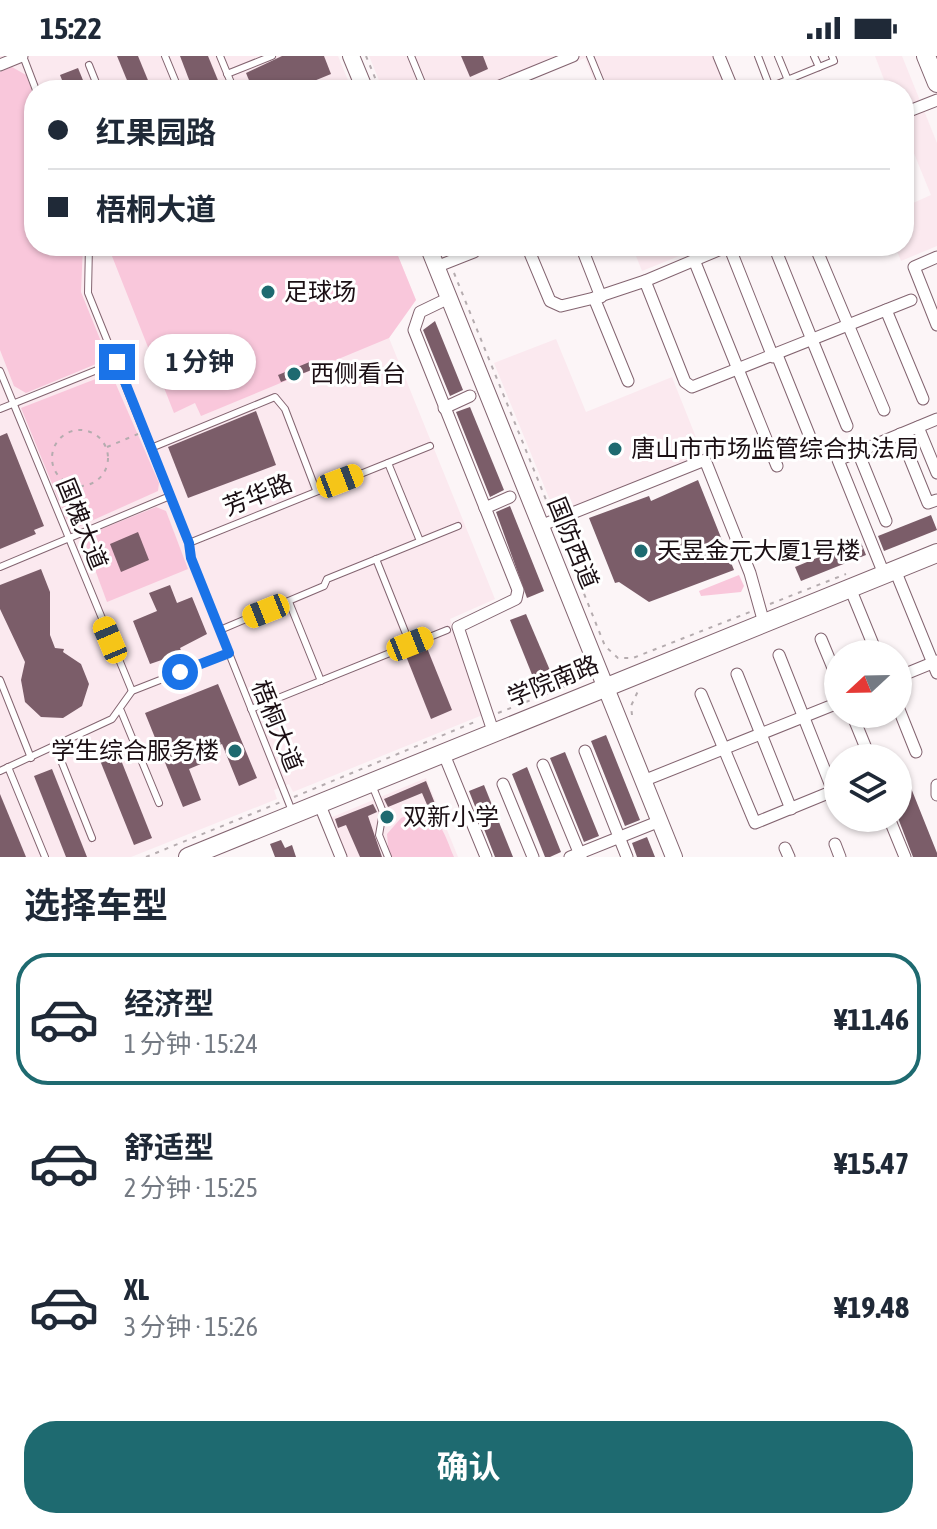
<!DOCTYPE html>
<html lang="zh">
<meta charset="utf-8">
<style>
:root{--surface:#fff;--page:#f6f6f7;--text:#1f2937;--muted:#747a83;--line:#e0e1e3;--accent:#1e6a70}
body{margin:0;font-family:"Asap Condensed","Noto Sans SC",sans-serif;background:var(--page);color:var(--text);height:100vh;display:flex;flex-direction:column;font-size:30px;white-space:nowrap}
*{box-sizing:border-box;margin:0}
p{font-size:26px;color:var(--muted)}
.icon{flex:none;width:44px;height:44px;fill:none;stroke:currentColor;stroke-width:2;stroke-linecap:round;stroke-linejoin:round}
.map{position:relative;height:801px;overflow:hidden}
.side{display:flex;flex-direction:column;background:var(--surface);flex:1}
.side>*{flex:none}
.banner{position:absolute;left:24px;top:24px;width:890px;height:176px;border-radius:32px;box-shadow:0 2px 6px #0004;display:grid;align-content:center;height:176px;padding:0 24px;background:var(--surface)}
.needle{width:52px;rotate:248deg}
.controls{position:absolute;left:824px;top:584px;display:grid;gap:16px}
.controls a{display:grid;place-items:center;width:88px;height:88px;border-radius:50%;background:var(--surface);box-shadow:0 2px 6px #0004;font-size:40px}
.end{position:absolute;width:36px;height:36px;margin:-18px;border:10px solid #1a73e8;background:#fff;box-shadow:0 0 0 4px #fff}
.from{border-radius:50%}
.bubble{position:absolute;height:56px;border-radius:28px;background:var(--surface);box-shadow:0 2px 6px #0004;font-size:26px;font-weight:700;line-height:56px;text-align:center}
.car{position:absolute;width:24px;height:48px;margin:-24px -12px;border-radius:10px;box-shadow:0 0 6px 2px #0007;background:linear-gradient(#f5c518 24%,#345 0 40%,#f5c518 0 76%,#345 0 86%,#f5c518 0)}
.banner b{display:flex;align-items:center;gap:28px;height:76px;font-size:30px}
.banner b+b{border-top:2px solid var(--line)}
.banner i{width:20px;height:20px;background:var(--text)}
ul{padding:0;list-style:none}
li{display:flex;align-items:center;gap:24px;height:132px;margin:0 16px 12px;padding:0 8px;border:4px solid transparent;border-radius:32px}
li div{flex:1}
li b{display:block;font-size:30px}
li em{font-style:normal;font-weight:700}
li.selected{border-color:var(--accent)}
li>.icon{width:72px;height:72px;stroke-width:1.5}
h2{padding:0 24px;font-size:36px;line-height:96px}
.action{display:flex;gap:16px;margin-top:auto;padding:16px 24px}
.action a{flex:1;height:92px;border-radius:32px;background:var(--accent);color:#fff;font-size:32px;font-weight:700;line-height:92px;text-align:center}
.status{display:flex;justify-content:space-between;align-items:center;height:56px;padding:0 40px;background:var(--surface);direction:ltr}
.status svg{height:22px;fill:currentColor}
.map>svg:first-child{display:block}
.built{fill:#fbe9ef}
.green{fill:#f9c7db}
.building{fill:#7b5d69}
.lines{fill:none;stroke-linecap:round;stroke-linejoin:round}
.lane-casing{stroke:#836470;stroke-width:8}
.street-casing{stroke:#836470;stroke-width:13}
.secondary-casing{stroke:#836470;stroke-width:18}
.primary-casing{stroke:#836470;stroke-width:20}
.path{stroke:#b5acaf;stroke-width:2;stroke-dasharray:4 6;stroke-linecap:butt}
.lane{stroke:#fff;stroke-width:6}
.street{stroke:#fff;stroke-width:11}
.secondary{stroke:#fff;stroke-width:16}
.primary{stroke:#fff;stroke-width:18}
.route{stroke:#1a73e8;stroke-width:10}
.poi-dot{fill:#1e6a70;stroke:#fff;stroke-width:3}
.labels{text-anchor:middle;stroke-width:6;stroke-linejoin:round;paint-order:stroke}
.poi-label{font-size:24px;fill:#1b0f14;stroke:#fff;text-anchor:start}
.street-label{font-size:24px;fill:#1b0f14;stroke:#fff}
</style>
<div class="status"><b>15:22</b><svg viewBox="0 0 49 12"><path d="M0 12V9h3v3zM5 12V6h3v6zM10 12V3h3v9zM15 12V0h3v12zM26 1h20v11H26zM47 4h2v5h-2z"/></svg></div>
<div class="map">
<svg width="937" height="801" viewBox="0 0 937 801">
<rect width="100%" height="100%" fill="#fcf5f7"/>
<g class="built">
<polygon points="0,0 338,0 352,34 34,34 34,190 394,190 416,244 389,282 495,543 450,563 485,658 293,736 289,728 274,734 277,743 131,801 0,801"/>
<polygon points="369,0 714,0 727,34 598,34 585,2 505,34 383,34"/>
<polygon points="875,0 902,0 937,87 937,190 901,205 895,190 904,190 904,151 931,139 904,73 904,34 888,34"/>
<polygon points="632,190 704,190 642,215"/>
<polygon points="556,283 586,356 672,321 705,404 558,464 494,307"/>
<polygon points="426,722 458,801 345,801 330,762"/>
</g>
<g class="green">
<polygon points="12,11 26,19 34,40 34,190 83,190 81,236 104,293 96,308 26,337 14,330 0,294 0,16"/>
<polygon points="108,190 394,190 416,244 389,282 201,360 195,347 174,357"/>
<polygon points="111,317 159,427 158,435 71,474 21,352"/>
<polygon points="156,451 166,455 188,513 107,546 84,484 87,479"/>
<polygon points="739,519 744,530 741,536 701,540 699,535"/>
<path d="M412,757C440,755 445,780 454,801H389L387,778L401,762Z"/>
</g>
<g class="building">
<polygon points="117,0 138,0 152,34 131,34"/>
<polygon points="180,0 208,0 222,34 193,34"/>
<polygon points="282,0 324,0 331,18 292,34 253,34 246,17"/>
<polygon points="461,0 483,0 488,13 470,21"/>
<polygon points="78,12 87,34 66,34 60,19"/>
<polygon points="435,265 463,334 450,340 423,274"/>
<polygon points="312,305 314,313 281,326 278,319"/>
<polygon points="470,351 504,434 490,441 456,356"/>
<polygon points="256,355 276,409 188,442 168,391"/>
<polygon points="7,377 44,470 34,474 36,478 0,493 0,380"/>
<polygon points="698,424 734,514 649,546 619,526 615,527 589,462 649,440 651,445"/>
<polygon points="510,450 544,535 527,542 496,456"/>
<polygon points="931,459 937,474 884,495 878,480"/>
<polygon points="138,476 149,504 121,516 110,488"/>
<polygon points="860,484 866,499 801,525 795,511"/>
<polygon points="41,513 50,536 50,579 55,592 64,593 63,596 81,608 89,628 82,650 63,662 41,661 25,646 21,624 25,606 0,553 0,529"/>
<polygon points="170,529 177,547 192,541 207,578 180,592 182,597 150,608 133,565 157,555 149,537"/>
<polygon points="526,558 552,619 535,626 510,564"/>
<polygon points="427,592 452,654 431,663 406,600"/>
<polygon points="218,628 257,722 239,730 222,688 204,696 208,705 189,713 201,744 183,751 145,657"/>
<polygon points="606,679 640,764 625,770 591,685"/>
<polygon points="115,689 152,782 134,789 97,697"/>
<polygon points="565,696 599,780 584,786 550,702"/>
<polygon points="527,711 561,796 550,801 545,801 512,718"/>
<polygon points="52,713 87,801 66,801 34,720"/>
<polygon points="905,717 937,797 937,801 913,801 898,762 898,720"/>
<polygon points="426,725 438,755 431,758 422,737 388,751 384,743"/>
<polygon points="484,729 513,801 495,801 469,735"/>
<polygon points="0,738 26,801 0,801"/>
<polygon points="373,748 377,756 368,760 382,801 360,801 346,769 338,772 335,763"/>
<polygon points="647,781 655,801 637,801 632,787"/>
<polygon points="281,784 285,792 292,789 296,801 275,801 270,788"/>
</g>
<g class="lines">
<g class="lane-casing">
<g id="lane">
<polyline points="23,0 36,34"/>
<polyline points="165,0 179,34"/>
<polyline points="220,0 234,34"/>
<polyline points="411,0 425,34"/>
<polyline points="590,0 604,34"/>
<polyline points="758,0 771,34"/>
<polyline points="778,0 792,34"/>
<polyline points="814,0 819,11"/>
<polyline points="89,9 99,34"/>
<polyline points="227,18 272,0"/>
<polyline points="770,31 834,5 832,0"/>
<polyline points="89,190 88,237 189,487 191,502 292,755"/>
<polyline points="0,315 132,635"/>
<polyline points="0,353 117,306"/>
<polyline points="151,392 275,341 285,353 316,434"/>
<polyline points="388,407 420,485"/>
<polyline points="189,487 430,390"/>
<polyline points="376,503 410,588"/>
<polyline points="0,511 170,440"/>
<polyline points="289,546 321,625"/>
<polyline points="220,574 324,530 327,523 458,470"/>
<polyline points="0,624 31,702"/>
<polyline points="251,653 447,574"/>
<polyline points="121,655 159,747"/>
<polyline points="56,692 92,782"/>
<polyline points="8,711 45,801"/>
<polyline points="0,715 112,663 132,635 229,597"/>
<polyline points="372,729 383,756 379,779 388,801"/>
</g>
</g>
<g class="street-casing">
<g id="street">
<polyline points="719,0 733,34"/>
<polyline points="0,9 22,0"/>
<polyline points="490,34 573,0"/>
<polyline points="904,57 937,44"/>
<polyline points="527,190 550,245 561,250 594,242"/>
<polyline points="581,190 601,241"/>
<polyline points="729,190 773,301"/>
<polyline points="774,190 847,370"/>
<polyline points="815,190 884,354"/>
<polyline points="937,201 914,211 937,269"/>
<polyline points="694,204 777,410"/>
<polyline points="436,211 474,196 478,190"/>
<polyline points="645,225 728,190"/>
<polyline points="449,242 420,256 414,274 518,534 516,543 458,571 493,675"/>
<polyline points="886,254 923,343"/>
<polyline points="777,299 812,386"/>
<polyline points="628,325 594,242 645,225 685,326 692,331 911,244"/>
<polyline points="444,352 470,340"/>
<polyline points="918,371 937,417"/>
<polyline points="900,378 928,447 937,444"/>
<polyline points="858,396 886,465"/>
<polyline points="485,452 510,441"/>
<polyline points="540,470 705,404 750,517 764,567"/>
<polyline points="895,514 937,617"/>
<polyline points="884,518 838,404 937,363"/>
<polyline points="850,532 877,598"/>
<polyline points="821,583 838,624"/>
<polyline points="779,599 833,735"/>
<polyline points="737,618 791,753"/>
<polyline points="898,621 937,605"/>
<polyline points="701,638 755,767 838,733"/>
<polyline points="898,651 916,696"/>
<polyline points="852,658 870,702"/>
<polyline points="585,695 627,801"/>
<polyline points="443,696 486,801"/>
<polyline points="543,709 581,801"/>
<polyline points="643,725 838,647"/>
<polyline points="503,728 533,801"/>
<polyline points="937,729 937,739"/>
<polyline points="319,747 341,801"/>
<polyline points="889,762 905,801"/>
<polyline points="835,788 840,801"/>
<polyline points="785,792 789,801"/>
<polyline points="570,801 660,765"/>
</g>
</g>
<g class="secondary-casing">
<g id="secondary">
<polyline points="351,0 365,34"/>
<polyline points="428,190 674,801"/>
</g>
</g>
<g class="primary-casing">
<g id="primary">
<polyline points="926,0 937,27"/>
<polyline points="188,801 937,497"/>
</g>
</g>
<g class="path">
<polyline points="366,0 380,34"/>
<polyline points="454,217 551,456"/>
<circle cx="80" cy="402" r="28"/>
<polyline points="107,391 138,378"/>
<polyline points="558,473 605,590 618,602 633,602 750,556"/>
<polyline points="770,548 846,518"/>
<polyline points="498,657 574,627 583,618 583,611"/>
<polyline points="632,659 631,650 638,635"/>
<polyline points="294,741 477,665"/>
<polyline points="146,801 281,746"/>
</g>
<use href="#lane" class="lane"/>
<use href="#street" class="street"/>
<use href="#secondary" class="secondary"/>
<use href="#primary" class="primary"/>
</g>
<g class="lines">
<polyline class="route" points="117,306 189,487 191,502 229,597 180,616"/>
</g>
<g class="poi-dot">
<circle cx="268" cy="236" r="8"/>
<circle cx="294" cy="318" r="8"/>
<circle cx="615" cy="393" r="8"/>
<circle cx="641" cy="495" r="8"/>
<circle cx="235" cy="695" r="8"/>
<circle cx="387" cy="761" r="8"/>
</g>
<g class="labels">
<g class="poi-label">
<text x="284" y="244">足球场</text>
<text x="310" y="326">西侧看台</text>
<text x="631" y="401">唐山市市场监管综合执法局</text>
<text x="657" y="503">天昱金元大厦1号楼</text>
<text x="219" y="703" text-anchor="end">学生综合服务楼</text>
<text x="403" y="769">双新小学</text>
</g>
<g class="street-label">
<text transform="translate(258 439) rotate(-22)" y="8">芳华路</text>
<text transform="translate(82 468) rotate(68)" y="8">国槐大道</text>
<text transform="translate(573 487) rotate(68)" y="8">国防西道</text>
<text transform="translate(553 625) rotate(-22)" y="8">学院南路</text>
<text transform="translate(277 670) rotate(68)" y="8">梧桐大道</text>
</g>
</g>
</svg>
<div class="controls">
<a><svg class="needle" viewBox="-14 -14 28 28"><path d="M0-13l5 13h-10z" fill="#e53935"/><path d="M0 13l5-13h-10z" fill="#747a83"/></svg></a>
<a><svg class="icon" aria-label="layers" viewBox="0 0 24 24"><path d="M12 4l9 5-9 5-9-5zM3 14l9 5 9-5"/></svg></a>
</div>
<i class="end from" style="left:180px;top:616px"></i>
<i class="end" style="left:117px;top:306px"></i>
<div class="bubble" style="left:144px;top:278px;width:112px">1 分钟</div>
<i class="car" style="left:340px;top:425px;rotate:69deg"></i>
<i class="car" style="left:266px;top:555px;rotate:248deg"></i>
<i class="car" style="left:110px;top:584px;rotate:337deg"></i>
<i class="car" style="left:410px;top:588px;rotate:68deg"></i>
<div class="banner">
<b><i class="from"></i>红果园路</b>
<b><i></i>梧桐大道</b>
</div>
</div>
<section class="side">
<h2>选择车型</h2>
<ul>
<li class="selected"><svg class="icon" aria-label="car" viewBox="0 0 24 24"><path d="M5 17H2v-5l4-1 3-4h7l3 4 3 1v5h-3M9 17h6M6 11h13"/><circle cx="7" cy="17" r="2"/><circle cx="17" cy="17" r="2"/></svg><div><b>经济型</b><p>1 分钟 · 15:24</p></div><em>¥11.46</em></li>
<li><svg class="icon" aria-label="car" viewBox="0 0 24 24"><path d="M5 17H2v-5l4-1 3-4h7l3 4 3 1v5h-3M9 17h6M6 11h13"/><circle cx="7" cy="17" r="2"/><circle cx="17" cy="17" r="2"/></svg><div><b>舒适型</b><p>2 分钟 · 15:25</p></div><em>¥15.47</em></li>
<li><svg class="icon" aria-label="car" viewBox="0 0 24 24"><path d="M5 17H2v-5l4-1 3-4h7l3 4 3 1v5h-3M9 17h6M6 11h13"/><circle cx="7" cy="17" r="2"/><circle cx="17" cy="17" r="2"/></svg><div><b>XL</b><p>3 分钟 · 15:26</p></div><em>¥19.48</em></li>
</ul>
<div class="action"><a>确认</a></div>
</section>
